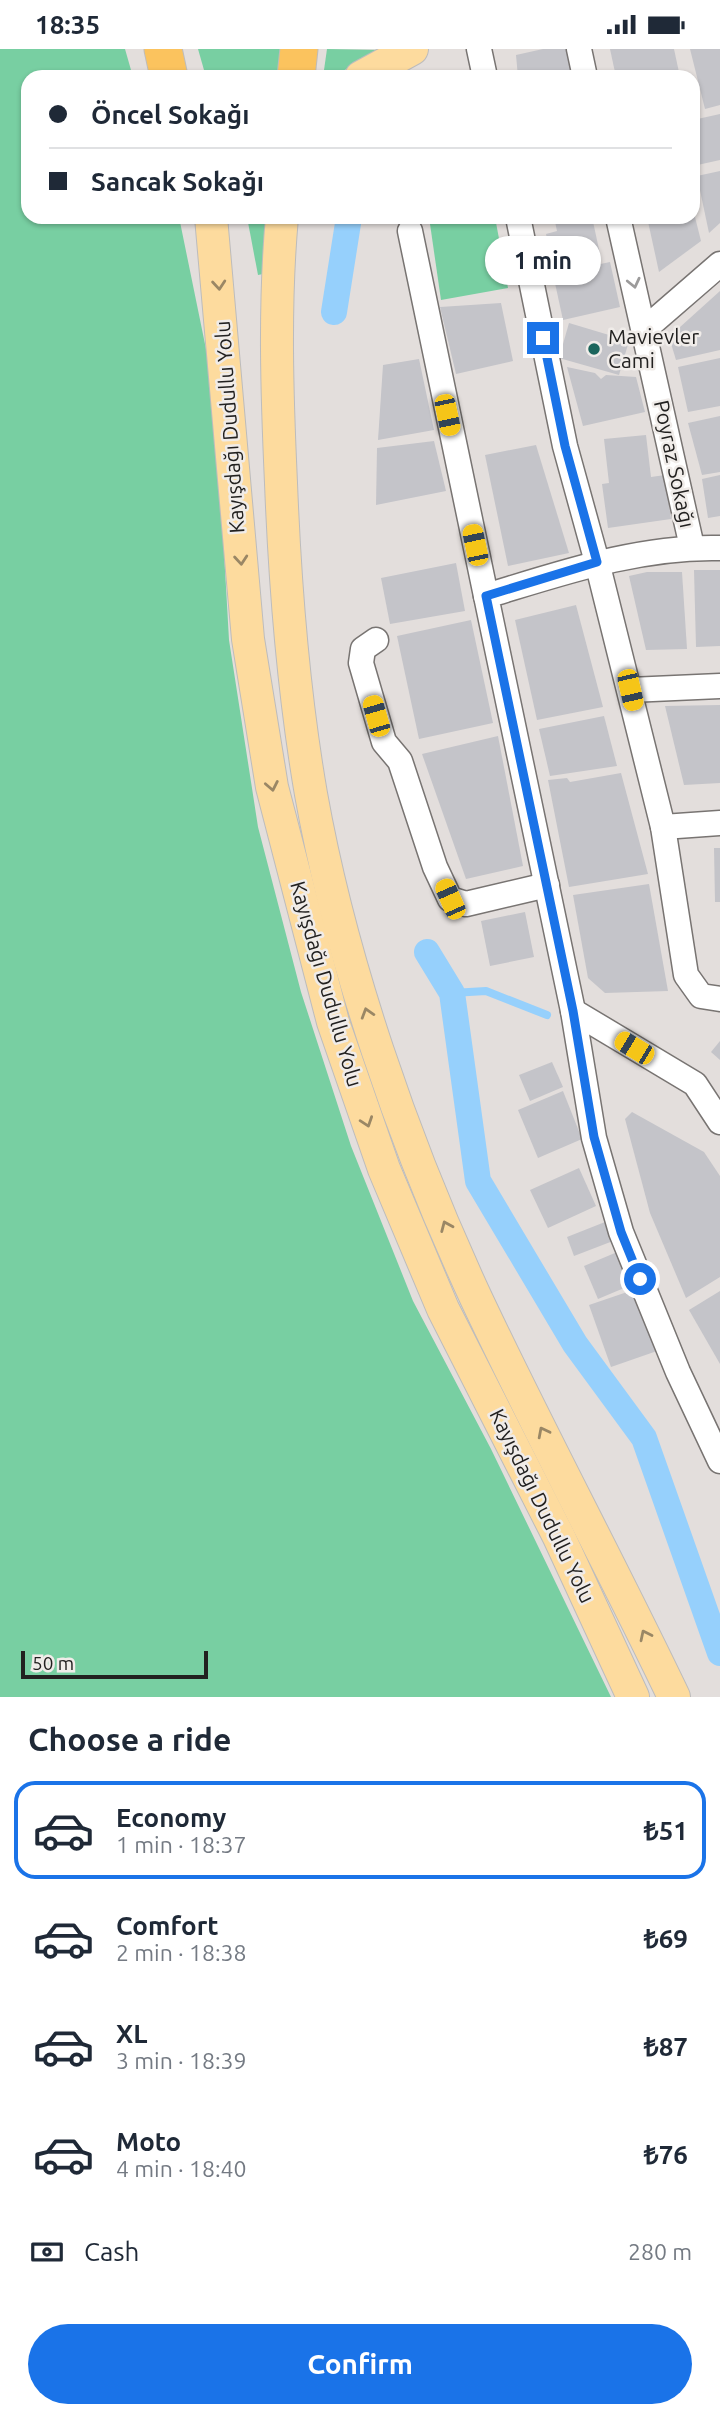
<!DOCTYPE html>
<meta charset="utf-8">
<style>
:root{--surface:#fff;--page:#f2f2f3;--text:#1f2937;--muted:#747a83;--line:#e0e1e3;--accent:#1a73e8}
body{margin:0;font-family:Ubuntu,sans-serif;background:var(--page);color:var(--text);height:100vh;display:flex;flex-direction:column;font-size:26px;white-space:nowrap}
*{box-sizing:border-box;margin:0}
p{font-size:23px;color:var(--muted)}
.icon{flex:none;width:38px;height:38px;fill:none;stroke:currentColor;stroke-width:2;stroke-linecap:round;stroke-linejoin:round}
.map{position:relative;height:1648px;overflow:hidden}
.sheet{display:flex;flex-direction:column;background:var(--surface);flex:1}
.sheet>*{flex:none}
.top-card{position:absolute;left:21px;top:21px;width:679px;height:154px;border-radius:21px;box-shadow:0 2px 5px #0004;display:grid;align-content:center;height:154px;padding:0 28px;background:var(--surface)}
.scale{position:absolute;left:21px;bottom:18px;width:187px;box-sizing:border-box;padding-left:7px;border:4px solid #222120;border-top:0;font-size:19px;line-height:24px;white-space:nowrap;color:#222120;-webkit-text-stroke:5px #f0ece9;paint-order:stroke}
.end{position:absolute;width:32px;height:32px;margin:-16px;border:9px solid #1a73e8;background:#fff;box-shadow:0 0 0 4px #fff}
.from{border-radius:50%}
.bubble{position:absolute;height:49px;border-radius:24px;background:var(--surface);box-shadow:0 2px 5px #0004;font-size:23px;font-weight:700;line-height:49px;text-align:center}
.car{position:absolute;width:21px;height:42px;margin:-21px -10px;border-radius:9px;box-shadow:0 0 5px 2px #0007;background:linear-gradient(#f5c518 24%,#345 0 40%,#f5c518 0 76%,#345 0 86%,#f5c518 0)}
.top-card b{display:flex;align-items:center;gap:24px;height:66px;font-size:26px}
.top-card b+b{border-top:2px solid var(--line)}
.top-card i{width:18px;height:18px;background:var(--text)}
ul{padding:0;list-style:none}
li{display:flex;align-items:center;gap:21px;height:98px;margin:0 14px 10px;padding:0 14px;border:4px solid transparent;border-radius:21px}
li div{flex:1}
li b{display:block;font-size:26px}
li em{font-style:normal;font-weight:700}
li.active{border-color:var(--accent)}
li>.icon{width:63px;height:63px;stroke-width:1.5}
h2{padding:0 28px;font-size:32px;line-height:84px}
.pay{display:flex;align-items:center;gap:18px;height:77px;padding:0 28px;font-size:26px}
.pay p{margin-inline-start:auto}
.action{display:flex;gap:14px;margin-top:auto;padding:14px 28px}
.action a{flex:1;height:80px;border-radius:42px;background:var(--accent);color:#fff;font-size:28px;font-weight:700;line-height:80px;text-align:center}
.status{display:flex;justify-content:space-between;align-items:center;height:49px;padding:0 35px;background:var(--surface);direction:ltr}
.status svg{height:19px;fill:currentColor}
.map>svg:first-child{display:block}
.green{fill:#78cfa2}
.lines{fill:none;stroke-linecap:round;stroke-linejoin:round}
.stream{stroke:#96d0fc;stroke-width:8}
.canal{stroke:#96d0fc;stroke-width:26}
.building{fill:#c4c4c9}
.minor-casing{stroke:#787472;stroke-width:27}
.major-casing{stroke:#bdbcbc;stroke-width:34}
.highway-casing{stroke:#bdbcbc;stroke-width:39}
.minor{stroke:#fff;stroke-width:24}
.major{stroke:#fddb9e;stroke-width:32}
.highway{stroke:#fbc35e;stroke-width:37}
.oneway{stroke:#9c9b9b}
.oneway2{stroke:#9a8765}
.route{stroke:#1a73e8;stroke-width:9}
.poi-dot{fill:#1b655c;stroke:#f0ece9;stroke-width:2.5}
.labels{text-anchor:middle;stroke-width:5;stroke-linejoin:round;paint-order:stroke}
.poi-label{font-size:21px;fill:#222120;stroke:#f0ece9;text-anchor:start}
.street-label{font-size:21px;fill:#222120;stroke:#f0ece9}
</style>
<div class="status"><b>18:35</b><svg viewBox="0 0 49 12"><path d="M0 12V9h3v3zM5 12V6h3v6zM10 12V3h3v9zM15 12V0h3v12zM26 1h20v11H26zM47 4h2v5h-2z"/></svg></div>
<div class="map">
<svg width="720" height="1648" viewBox="0 0 720 1648">
<rect width="100%" height="100%" fill="#e3dedc"/>
<g class="green">
<polygon points="0,0 125,0 133,28 28,28 28,168 179,168 215,344 229,591 258,778 301,943 351,1097 413,1252 491,1400 611,1648 0,1648"/>
<polygon points="198,0 282,0 279,22 274,28 206,28"/>
<polygon points="327,0 381,1 332,28 323,28"/>
<polygon points="247,168 268,168 263,225 258,226"/>
<polygon points="429,168 495,168 508,239 441,251"/>
</g>
<g class="lines">
<polyline class="stream" points="452,944 486,942 547,966"/>
<g class="canal">
<polyline points="334,263 349,168"/>
<polyline points="427,903 452,944 478,1132 575,1295 644,1389 720,1604"/>
</g>
</g>
<g class="building">
<polygon points="543,0 566,0 572,28 518,28 516,6"/>
<polygon points="610,0 674,0 680,28 616,28"/>
<polygon points="690,0 720,0 720,56 705,60"/>
<polygon points="720,65 720,111 693,117 693,71"/>
<polygon points="720,122 720,174 709,184 697,127"/>
<polygon points="554,168 592,168 600,205 564,213 560,197 549,199 546,185 557,182"/>
<polygon points="647,168 695,168 701,192 659,223"/>
<polygon points="610,213 620,258 563,271 553,225"/>
<polygon points="720,242 720,301 676,311 669,288"/>
<polygon points="501,254 513,312 456,325 440,258"/>
<polygon points="569,274 629,292 619,326 559,309"/>
<polygon points="720,309 720,357 688,363 678,318"/>
<polygon points="419,310 434,381 378,391 383,316"/>
<polygon points="567,318 595,324 601,330 606,326 636,328 645,363 583,377"/>
<polygon points="720,367 720,423 702,426 688,374"/>
<polygon points="646,386 651,428 665,426 671,470 608,479 602,435 609,434 604,390"/>
<polygon points="434,392 446,442 376,456 377,399"/>
<polygon points="536,396 569,504 508,517 485,406"/>
<polygon points="720,426 720,467 708,469 702,430"/>
<polygon points="456,514 465,562 390,575 381,529"/>
<polygon points="694,521 720,521 720,597 696,598"/>
<polygon points="647,523 682,523 687,600 646,601 629,527"/>
<polygon points="576,556 603,658 537,671 515,571"/>
<polygon points="471,571 493,674 419,690 397,587"/>
<polygon points="720,656 720,734 684,736 665,657"/>
<polygon points="604,667 617,717 550,727 539,680"/>
<polygon points="498,687 523,817 466,830 422,705"/>
<polygon points="621,724 648,825 569,838 548,731 567,729 570,733"/>
<polygon points="714,799 720,799 720,853 715,853"/>
<polygon points="649,835 668,942 605,944 588,929 573,846"/>
<polygon points="525,863 534,908 490,917 481,872"/>
<polygon points="720,992 720,1011 711,1003"/>
<polygon points="552,1013 563,1038 530,1052 519,1026"/>
<polygon points="563,1042 582,1090 538,1109 518,1061"/>
<polygon points="632,1063 704,1103 720,1127 720,1228 686,1249 650,1164 625,1070"/>
<polygon points="579,1119 596,1157 548,1179 530,1141"/>
<polygon points="605,1173 613,1192 574,1207 567,1188"/>
<polygon points="622,1201 636,1234 598,1250 584,1217"/>
<polygon points="636,1240 657,1302 611,1318 589,1256"/>
<polygon points="720,1242 720,1315 689,1261"/>
</g>
<g class="lines">
<g class="minor-casing">
<g id="minor">
<polyline points="479,0 485,28"/>
<polyline points="579,0 585,28"/>
<polyline points="518,168 565,397 597,513 663,778 720,774"/>
<polyline points="618,168 692,498"/>
<polyline points="410,182 486,547"/>
<polyline points="645,280 720,215"/>
<path d="M720,499C639,497 562,524 486,547L573,962L594,1089L621,1183L678,1323L720,1412"/>
<polyline points="376,591 363,600 361,614 384,693 400,712 435,818 450,850 466,855 547,836"/>
<polyline points="630,641 720,637"/>
<polyline points="663,778 686,926 701,947 720,950"/>
<polyline points="573,962 695,1035 720,1073"/>
</g>
</g>
<g class="major-casing">
<g id="major">
<polyline points="361,28 412,0"/>
<polyline points="211,168 248,590 272,738 333,973 384,1120 443,1260 559,1488 633,1648"/>
<path d="M282,168C274,256 277,346 281,434C285,538 293,641 311,745C341,913 404,1094 476,1249C539,1383 610,1514 674,1648"/>
</g>
</g>
<g class="highway-casing">
<g id="highway">
<polyline points="163,0 169,28"/>
<polyline points="296,28 299,0"/>
</g>
</g>
<use href="#minor" class="minor"/>
<use href="#major" class="major"/>
<use href="#highway" class="highway"/>
</g>
<defs><path id="oneway-chevron" d="M-2-3.5L2.5 0L-2 3.5" fill="none" stroke-width="1.6" stroke-linecap="round" stroke-linejoin="round" transform="scale(1.75)"/></defs>
<use class="oneway" href="#oneway-chevron" transform="translate(634 234) rotate(77)"/>
<g class="oneway2">
<use href="#oneway-chevron" transform="translate(219 236) rotate(85)"/>
<use href="#oneway-chevron" transform="translate(241 511) rotate(85)"/>
<use href="#oneway-chevron" transform="translate(272 737) rotate(79)"/>
<use href="#oneway-chevron" transform="translate(367 964) rotate(-107)"/>
<use href="#oneway-chevron" transform="translate(367 1073) rotate(71)"/>
<use href="#oneway-chevron" transform="translate(446 1177) rotate(-113)"/>
<use href="#oneway-chevron" transform="translate(543 1383) rotate(-117)"/>
<use href="#oneway-chevron" transform="translate(645 1586) rotate(-116)"/>
</g>
<g class="lines">
<polyline class="route" points="543,289 565,397 597,513 486,547 573,962 594,1088 621,1183 640,1230"/>
</g>
<circle class="poi-dot" cx="594" cy="300" r="7"/>
<g class="labels">
<g class="poi-label">
<text x="608" y="295">Mavievler<tspan x="608" dy="24">Cami</tspan></text>
</g>
<g class="street-label">
<text transform="translate(230 378) rotate(-94)" y="7">Kayışdağı Dudullu Yolu</text>
<text transform="translate(674 415) rotate(78)" y="7">Poyraz Sokağı</text>
<text transform="translate(326 935) rotate(74)" y="7">Kayışdağı Dudullu Yolu</text>
<text transform="translate(542 1457) rotate(64)" y="7">Kayışdağı Dudullu Yolu</text>
</g>
</g>
</svg>
<div class="scale">50 m</div>
<i class="end from" style="left:640px;top:1230px"></i>
<i class="end" style="left:543px;top:289px"></i>
<div class="bubble" style="left:485px;top:187px;width:116px">1 min</div>
<i class="car" style="left:447px;top:366px;rotate:168deg"></i>
<i class="car" style="left:475px;top:496px;rotate:348deg"></i>
<i class="car" style="left:630px;top:641px;rotate:167deg"></i>
<i class="car" style="left:376px;top:667px;rotate:344deg"></i>
<i class="car" style="left:450px;top:850px;rotate:336deg"></i>
<i class="car" style="left:634px;top:999px;rotate:301deg"></i>
<div class="top-card">
<b><i class="from"></i>Öncel Sokağı</b>
<b><i></i>Sancak Sokağı</b>
</div>
</div>
<section class="sheet">
<h2>Choose a ride</h2>
<ul>
<li class="active"><svg class="icon" aria-label="car" viewBox="0 0 24 24"><path d="M5 17H2v-5l4-1 3-4h7l3 4 3 1v5h-3M9 17h6M6 11h13"/><circle cx="7" cy="17" r="2"/><circle cx="17" cy="17" r="2"/></svg><div><b>Economy</b><p>1 min · 18:37</p></div><em>₺51</em></li>
<li><svg class="icon" aria-label="car" viewBox="0 0 24 24"><path d="M5 17H2v-5l4-1 3-4h7l3 4 3 1v5h-3M9 17h6M6 11h13"/><circle cx="7" cy="17" r="2"/><circle cx="17" cy="17" r="2"/></svg><div><b>Comfort</b><p>2 min · 18:38</p></div><em>₺69</em></li>
<li><svg class="icon" aria-label="car" viewBox="0 0 24 24"><path d="M5 17H2v-5l4-1 3-4h7l3 4 3 1v5h-3M9 17h6M6 11h13"/><circle cx="7" cy="17" r="2"/><circle cx="17" cy="17" r="2"/></svg><div><b>XL</b><p>3 min · 18:39</p></div><em>₺87</em></li>
<li><svg class="icon" aria-label="car" viewBox="0 0 24 24"><path d="M5 17H2v-5l4-1 3-4h7l3 4 3 1v5h-3M9 17h6M6 11h13"/><circle cx="7" cy="17" r="2"/><circle cx="17" cy="17" r="2"/></svg><div><b>Moto</b><p>4 min · 18:40</p></div><em>₺76</em></li>
</ul>
<div class="pay"><svg class="icon" aria-label="cash" viewBox="0 0 24 24"><path d="M3 7h18v10H3z"/><circle cx="12" cy="12" r="2"/></svg>Cash<p>280 m</p></div>
<div class="action"><a>Confirm</a></div>
</section>
